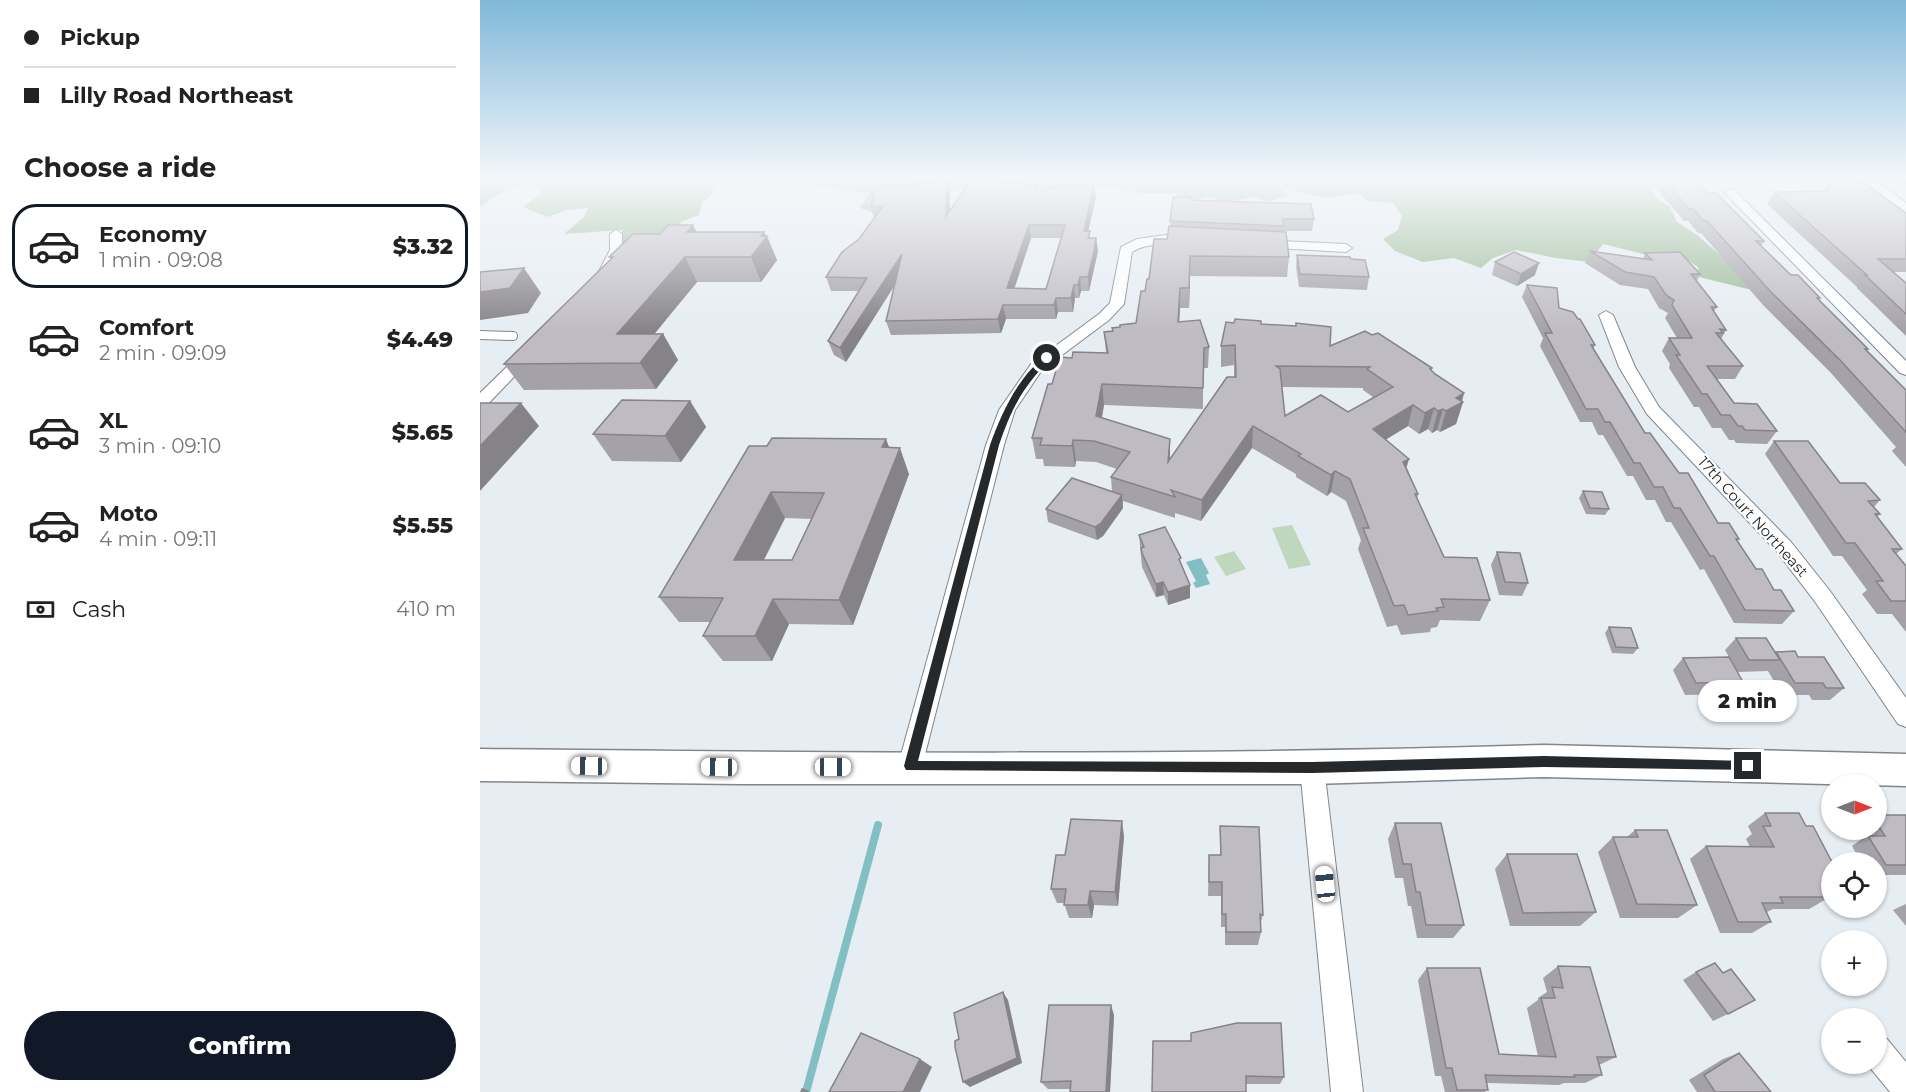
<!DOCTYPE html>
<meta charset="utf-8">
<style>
:root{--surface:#fff;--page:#f6f6f6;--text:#222;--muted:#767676;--line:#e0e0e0;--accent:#111827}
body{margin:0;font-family:Montserrat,sans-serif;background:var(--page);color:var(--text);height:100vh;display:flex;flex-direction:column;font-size:22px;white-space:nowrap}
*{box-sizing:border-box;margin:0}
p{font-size:20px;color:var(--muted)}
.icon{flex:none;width:33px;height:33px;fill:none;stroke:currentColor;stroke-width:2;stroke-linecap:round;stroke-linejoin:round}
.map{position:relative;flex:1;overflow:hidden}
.sheet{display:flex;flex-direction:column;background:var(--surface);width:480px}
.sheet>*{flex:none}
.banner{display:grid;align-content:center;height:132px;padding:0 24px;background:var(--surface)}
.needle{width:39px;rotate:90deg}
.controls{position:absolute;left:1341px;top:774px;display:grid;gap:12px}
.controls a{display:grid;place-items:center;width:66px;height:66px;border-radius:50%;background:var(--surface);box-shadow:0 2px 4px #0004;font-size:30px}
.end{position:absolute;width:27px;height:27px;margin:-14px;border:8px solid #26292b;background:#fff;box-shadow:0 0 0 3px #fff}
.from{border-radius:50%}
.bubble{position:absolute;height:42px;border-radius:21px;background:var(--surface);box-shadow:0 2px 4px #0004;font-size:20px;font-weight:800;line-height:42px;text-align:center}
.car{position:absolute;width:18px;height:36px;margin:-18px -9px;border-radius:8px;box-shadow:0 0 4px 2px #0007;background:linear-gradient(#fff 24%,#345 0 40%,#fff 0 76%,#345 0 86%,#fff 0)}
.banner b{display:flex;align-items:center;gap:21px;height:57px;font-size:22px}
.banner b+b{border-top:2px solid var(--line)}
.banner i{width:15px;height:15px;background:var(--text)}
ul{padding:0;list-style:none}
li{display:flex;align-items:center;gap:18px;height:84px;margin:0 12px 9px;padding:0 12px;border:3px solid transparent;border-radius:24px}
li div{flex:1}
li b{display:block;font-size:22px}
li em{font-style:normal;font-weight:800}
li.active{border-color:var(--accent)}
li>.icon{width:54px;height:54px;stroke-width:1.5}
h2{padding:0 24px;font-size:27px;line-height:72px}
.pay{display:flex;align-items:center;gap:15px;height:66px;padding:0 24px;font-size:22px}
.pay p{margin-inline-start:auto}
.primary-button{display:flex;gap:12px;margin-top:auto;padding:12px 24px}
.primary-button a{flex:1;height:69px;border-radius:36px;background:var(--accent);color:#fff;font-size:24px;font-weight:800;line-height:69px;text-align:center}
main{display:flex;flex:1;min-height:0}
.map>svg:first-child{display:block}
.green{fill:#bfd8bd}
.forest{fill:#9abb97}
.water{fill:#82bfc3}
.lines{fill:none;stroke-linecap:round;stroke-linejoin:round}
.stream{stroke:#82bfc3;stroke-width:8}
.lane-casing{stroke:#80868b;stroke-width:10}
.street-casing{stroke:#80868b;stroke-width:2}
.secondary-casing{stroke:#80868b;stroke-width:3}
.lane{stroke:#fff;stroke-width:8}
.street{fill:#fff;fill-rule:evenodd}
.secondary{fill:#fff;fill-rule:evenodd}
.wall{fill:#a4a1a8;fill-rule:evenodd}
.shaded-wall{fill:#868388}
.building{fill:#bfbbc3;stroke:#868388;stroke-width:1.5;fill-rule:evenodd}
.route{fill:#26292b}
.labels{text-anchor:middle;stroke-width:4.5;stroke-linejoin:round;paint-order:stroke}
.street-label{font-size:15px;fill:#26292b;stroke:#fff}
</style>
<main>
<section class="sheet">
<div class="banner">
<b><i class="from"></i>Pickup</b>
<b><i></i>Lilly Road Northeast</b>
</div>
<h2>Choose a ride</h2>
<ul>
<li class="active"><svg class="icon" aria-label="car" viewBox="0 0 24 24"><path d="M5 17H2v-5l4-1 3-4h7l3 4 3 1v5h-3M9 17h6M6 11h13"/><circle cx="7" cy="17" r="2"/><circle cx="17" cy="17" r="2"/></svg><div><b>Economy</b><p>1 min · 09:08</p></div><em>$3.32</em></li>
<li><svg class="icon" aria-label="car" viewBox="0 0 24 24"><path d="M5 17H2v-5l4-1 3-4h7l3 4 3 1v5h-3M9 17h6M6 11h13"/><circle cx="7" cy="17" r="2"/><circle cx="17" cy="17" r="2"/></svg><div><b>Comfort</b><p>2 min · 09:09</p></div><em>$4.49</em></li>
<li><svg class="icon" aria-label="car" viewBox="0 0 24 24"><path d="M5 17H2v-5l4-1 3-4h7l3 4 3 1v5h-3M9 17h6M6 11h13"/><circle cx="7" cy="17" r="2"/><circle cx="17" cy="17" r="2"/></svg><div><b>XL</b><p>3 min · 09:10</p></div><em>$5.65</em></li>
<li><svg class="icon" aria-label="car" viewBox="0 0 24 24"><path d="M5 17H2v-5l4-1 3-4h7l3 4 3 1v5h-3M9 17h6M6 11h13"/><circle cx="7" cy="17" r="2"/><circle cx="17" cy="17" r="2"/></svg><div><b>Moto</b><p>4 min · 09:11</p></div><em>$5.55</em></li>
</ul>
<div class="pay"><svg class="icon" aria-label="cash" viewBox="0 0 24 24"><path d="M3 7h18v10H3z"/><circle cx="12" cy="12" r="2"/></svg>Cash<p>410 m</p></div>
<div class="primary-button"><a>Confirm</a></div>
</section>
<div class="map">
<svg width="1426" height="1092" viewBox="0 0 1426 1092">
<rect width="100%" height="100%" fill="#e6edf3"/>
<g class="green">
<polygon points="812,525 831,565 809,569 792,528"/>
<polygon points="754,551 766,569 746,576 734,557"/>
</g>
<g class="forest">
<polygon points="0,179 244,179 232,185 234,193 222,202 219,215 201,222 196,235 141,247 142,230 84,234 104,217 108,208 87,210 67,217 43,207 62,192 47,182 17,195 0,207"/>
<polygon points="284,179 1183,179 1171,184 1175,197 1190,207 1197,222 1217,235 1284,293 1219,277 1218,267 1194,251 1191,261 1123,244 1109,262 1076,258 1036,250 1013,258 1001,268 974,258 943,262 915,251 903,239 918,230 922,215 913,203 888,201 879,193 848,198 802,189 808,195 789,202 773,197 749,202 726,197 703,202 696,193 659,193 638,188 614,187 571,188 535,183 512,188 497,185 469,192 423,195 392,212 380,208 390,193"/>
</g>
<polygon class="water" points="721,558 729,573 726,575 730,584 716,588 713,583 716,581 706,562"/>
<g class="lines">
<polyline class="stream" points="326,1092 398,825"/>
<g class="lane-casing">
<polyline id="lane" points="0,335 33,336"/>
</g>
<g class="street-casing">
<g id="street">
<polygon points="1381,179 1394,179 1426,203 1426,213"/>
<polygon points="1250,189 1254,190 1426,361 1426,375 1420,373 1246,194 1244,192"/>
<polygon points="136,230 142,234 142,250 130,276 120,276 118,273 130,250 130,234"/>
<path d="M686,235L712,236L718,240C708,249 673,238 652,252L644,304L629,320L562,370L535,410L524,445L442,766L439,774L430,777L421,774L418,766L506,445L519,410L551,364L619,314L630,303L641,247L657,239Z"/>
<polygon points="781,240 866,244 872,248 866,252 776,247 775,244"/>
<polygon points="1126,311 1133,315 1155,367 1179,407 1311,542 1350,591 1426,698 1426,727 1418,724 1336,603 1297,552 1167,414 1139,367 1119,315"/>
<polygon points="49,348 54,350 57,353 54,356 6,406 0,407 0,393 44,350"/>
<polygon points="832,757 841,760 844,768 883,1092 851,1092 820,768 823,760"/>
<polygon points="1396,1035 1407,1039 1426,1062 1426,1092 1410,1092 1387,1064 1396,1064"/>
</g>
</g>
<g class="secondary-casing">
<path id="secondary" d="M1064,745L1426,754V786L1064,777L832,784H261L0,781V749C355,753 709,756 1064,745Z"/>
</g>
<use href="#lane" class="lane"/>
<use href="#street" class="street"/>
<use href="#secondary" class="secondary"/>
</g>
<g class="wall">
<polygon points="1168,179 1214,179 1227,193 1284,241 1281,246 1311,275 1340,298 1339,300 1388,349 1387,350 1426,390 1426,467 1412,451 1416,447 1351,373 1283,305 1221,233 1218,233 1208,221 1204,221"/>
<polygon points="1417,179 1426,179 1426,186"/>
<path d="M467,181L470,193V211L557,185L558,189L614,184L616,197L608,231H610V238H616L618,251L609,291H601L599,298H595L593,312H578L576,319H526L521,333L411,335L406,321L415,285L366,362L354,355L348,341L378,291H351L346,277L379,239L394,218L391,207ZM551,238H581L566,289L534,288Z"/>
<polygon points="1348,183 1426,213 1426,272 1412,272 1426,283 1426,336 1377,288 1377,287 1287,204 1294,192 1343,191"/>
<path d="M711,200L834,219L832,231H803L809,257L807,277L710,276L709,308H700L699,322L729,347L728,368H723V409L624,405L622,418L690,439V459L754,377V365L741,367V346L781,324L850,346L951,371L955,374L984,393L982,402H983L976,424L960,432L957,430L952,433L948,429L939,434L928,426L906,439L927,468L938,494L937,499L964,557L1010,600L1000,621L960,620L957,627L951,628L950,632L921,635L917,625L907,627L878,549L881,540L866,501L851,492L847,496L816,477V474L772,448L721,521L695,513V518L643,501V508L623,536L617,540L568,522L566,509L632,492L631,477L637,469L616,462L596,461L595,467L564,466L563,459H556L552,438L572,384L592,358L626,353L624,332L632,331L640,327L656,323L669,279L687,239L691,226L690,221ZM802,387L883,388V390L893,397L868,412L805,416Z"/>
<polygon points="216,232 284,232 297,260 281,282 217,282 174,334 183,334 198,360 176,389 44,390 24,364 131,259 129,257 180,234"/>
<polygon points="1110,251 1163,259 1165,253 1220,274 1217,281 1237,307 1234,311 1246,330 1241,339 1263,366 1255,379 1237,379 1254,403 1297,431 1287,444 1256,443 1254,440 1249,440 1241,428 1232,428 1219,407 1214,407 1189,368 1190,364 1182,351 1189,338 1197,338 1185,318 1188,313 1179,308 1168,289 1140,285 1105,263"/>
<polygon points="817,255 871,259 889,277 887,290 819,287 816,267"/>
<polygon points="1015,262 1055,275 1037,286 1012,275"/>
<polygon points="1047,285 1079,308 1115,345 1113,349 1165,433 1199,473 1238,523 1259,539 1257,541 1276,569 1314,611 1302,624 1254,623 1224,569 1220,570 1191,522 1186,522 1175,500 1166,500 1153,476 1147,476 1123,435 1118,435 1112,422 1100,422 1060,346 1063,338 1042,297"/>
<polygon points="210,401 226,427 201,462 132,461 113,434"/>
<path d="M406,439L409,447L429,474L373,625L309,624L292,661H243L223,636L230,622H199L179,597L287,446ZM305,518L332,519L312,560H284Z"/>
<polygon points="1294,441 1360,483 1400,500 1394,507 1400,514 1397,517 1422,549 1416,554 1426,566 1426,632 1412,614 1397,614 1382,594 1387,590 1362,556 1353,556 1285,454"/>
<polygon points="1103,491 1129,509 1125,515 1106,514 1099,498"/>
<polygon points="659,535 701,564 710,585 710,598 688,605 684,595 676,597 662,567"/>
<polygon points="1017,552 1048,583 1042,596 1019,595 1011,565"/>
<polygon points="1129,627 1158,648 1153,654 1132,653 1125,633"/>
<polygon points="1256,638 1295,652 1296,652 1318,657 1364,688 1350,700 1332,700 1329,695 1302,695 1288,671 1258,672 1263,682 1251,694 1205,695 1193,670 1203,658 1249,657 1245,650"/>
<polygon points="1285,813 1326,826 1352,862 1352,889 1347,891 1350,897 1329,909 1293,909 1287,912 1291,922 1272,933 1240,933 1210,859 1226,846 1270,847 1266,839 1272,834 1268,826"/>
<polygon points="1396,815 1426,815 1426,875 1396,875 1396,862 1381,862 1372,846 1383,838 1378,830 1396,830"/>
<polygon points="915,823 984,925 973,938 937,938 931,906 928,906 923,878 915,878 908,839"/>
<polygon points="740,826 783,915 780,925 781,932 778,945 745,945 745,927 741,927 741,896 728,896 729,855 740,855"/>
<polygon points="1155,830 1217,905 1198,918 1140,918 1118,852 1133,837 1147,837"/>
<polygon points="644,836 638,906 614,905 612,918 589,918 584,903 577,903 571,889 585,855"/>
<polygon points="1027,854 1116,912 1100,926 1030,926 1015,869"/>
<polygon points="1426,904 1426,926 1413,910"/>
<polygon points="1078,966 1136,1057 1119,1065 1122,1075 1105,1083 1084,1083 1079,1085 1007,1083 1008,1090 1004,1092 965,1092 961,1076 955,1076 938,980 947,968 1019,1054 1058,1056 1047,1008 1058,1000 1058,998 1067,992 1063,978"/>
<polygon points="1216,972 1248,1014 1233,1021 1203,980"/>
<polygon points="634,1015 630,1092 590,1092 591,1089 568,1089 561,1082"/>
<polygon points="673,1041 804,1077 800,1084 766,1084"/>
<polygon points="1259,1053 1291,1092 1217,1092 1209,1080 1243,1059"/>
</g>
<g class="shaded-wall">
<polygon points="467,181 470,193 469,229 466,216"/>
<polygon points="614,184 616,197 605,245 604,231"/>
<polygon points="213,225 225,249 207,232"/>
<polygon points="549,225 551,238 530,302 527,288"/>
<polygon points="284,232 286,237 287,236 297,260 281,282 271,257 281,236"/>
<polygon points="616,238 618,251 609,291 608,277"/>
<polygon points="422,254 426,267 366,362 360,348"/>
<polygon points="710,256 710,276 709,308 709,288"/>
<polygon points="205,257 217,282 153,360 137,334"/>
<polygon points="1059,263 1055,275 1037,286 1041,274"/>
<polygon points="44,268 61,293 48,313 0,320 0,292"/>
<polygon points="600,277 601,291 599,298 598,285"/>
<polygon points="594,285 595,298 593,312 591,298"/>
<polygon points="700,288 700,308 698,343 698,322"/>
<polygon points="576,298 578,312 576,319 574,305"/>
<polygon points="523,305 526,319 521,333 518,319"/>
<polygon points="183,334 198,360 176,389 160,363"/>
<polygon points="622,384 624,405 618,437 616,416"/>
<polygon points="984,393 981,403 983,402 976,424 960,432 966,411 976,398"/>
<polygon points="210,401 226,427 201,462 185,436"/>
<polygon points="41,403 59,426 0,491 0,446"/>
<polygon points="933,405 928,426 889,450 893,429"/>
<polygon points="954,408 948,429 939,434 945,413"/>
<polygon points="963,409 957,430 952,433 958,411"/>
<polygon points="773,426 772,448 721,521 722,500"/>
<polygon points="406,439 414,462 420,448 429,474 373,625 359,600 402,447"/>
<polygon points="690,439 690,460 688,462"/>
<polygon points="593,440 596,461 595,467 592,446"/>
<polygon points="929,459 923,480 923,462"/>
<polygon points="855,471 851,492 847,496 851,475"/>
<polygon points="291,492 305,518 271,585 254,560"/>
<polygon points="642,495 643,508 623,536 617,540 615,527"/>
<polygon points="683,582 684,595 676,597 676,584"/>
<polygon points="710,585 710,598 688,605 688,592"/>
<polygon points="293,599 309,624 292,661 275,636"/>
<polygon points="642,821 644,836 638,906 635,892"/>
<polygon points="610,891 614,905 612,918 608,905"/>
<polygon points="523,992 528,1000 542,1063 490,1087 483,1082"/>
<polygon points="631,1005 634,1015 630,1092 626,1092"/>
<polygon points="440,1059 452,1067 440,1092 423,1092"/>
</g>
<g class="building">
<polygon points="1183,179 1214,179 1227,193 1236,193 1284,241 1276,241 1311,275 1318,275 1340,298 1337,298 1388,349 1385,349 1426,390 1426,432 1360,360 1291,292 1227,221 1224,221 1213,209 1209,209"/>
<path d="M491,180L557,185L555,189L614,184L604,231H610L608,238H616L614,251L608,277H600L598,285H594L591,298H576L574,305H523L518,319L406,321L422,254L360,348L348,341L387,278L346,277L362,252L379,239L403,206L391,207L395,188L467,181L466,216ZM549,225H585L566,289L527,288Z"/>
<polygon points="1348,183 1384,183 1426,213 1426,259 1398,259 1426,283 1426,314 1385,275 1387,275 1294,192 1347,191"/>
<polygon points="693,197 711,197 711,200 831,204 834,219 803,219 804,226 690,221"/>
<polygon points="188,225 213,225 207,232 284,232 281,236 287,236 271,257 205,257 137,334 183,334 160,363 24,364 133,257 129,257 153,234 180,234"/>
<path d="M689,226L806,232L809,257L710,256L709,288H700L698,322L720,320L729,347L724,348L723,388L622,384L616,416L690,439L688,462L747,377H756L755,345L741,346L746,322L754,323L755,319L781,321V324L816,326V323L851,327L850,346L885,331L892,335L898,333L952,368L950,369L955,374L984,393L976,398L983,402L966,411L963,409L958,411L954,408L945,413L933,405L893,429L929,459L923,462L938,494H935L964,557L997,558L1010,600L961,599L964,607L956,608L958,611L928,615L924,605L914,606L883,528H889L870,479L855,471L851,475L818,456L821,454L773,426L722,500L691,490L695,497L631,477L650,452L614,441L593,440L592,446L560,445L562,438H552L568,384H572L580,357L592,358L593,352L628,353L624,332L633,331L632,328L640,327V325L656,323L661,291H665L667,279H669L674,239H687ZM796,366L890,367L887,369L913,387L868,412L841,395L805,416L800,369Z"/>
<polygon points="1110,251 1172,260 1165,253 1200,252 1220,274 1211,274 1237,307 1231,307 1246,330 1240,329 1243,333 1236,333 1263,366 1227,366 1254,403 1277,404 1297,431 1265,430 1262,426 1258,426 1250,415 1241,415 1227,394 1222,394 1196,355 1200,355 1189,338 1212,338 1192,305 1194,300 1186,295 1174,277 1145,272"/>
<polygon points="1034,252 1059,263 1041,274 1015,262"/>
<polygon points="817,255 870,257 871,259 885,260 889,277 820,274"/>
<polygon points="44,268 30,288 0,292 0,272"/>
<polygon points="1047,285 1077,288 1079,308 1093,312 1098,319 1100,319 1115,345 1111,345 1165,433 1170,433 1199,473 1208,473 1238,523 1249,523 1259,539 1256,539 1276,569 1282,569 1294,590 1301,590 1314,611 1265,610 1234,556 1230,556 1200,508 1194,508 1183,487 1174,487 1160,463 1154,463 1130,422 1125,422 1118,409 1106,409 1065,333 1072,333"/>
<polygon points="142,400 210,401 185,436 113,434"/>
<polygon points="0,403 41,403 0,446"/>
<path d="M292,438L406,439L402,447L420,448L359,600L293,599L275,636H223L243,598L179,597L269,446H287ZM291,492L344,493L312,560H254Z"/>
<polygon points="1294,441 1328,441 1360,483 1385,483 1400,500 1388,501 1400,514 1395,514 1422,549 1412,549 1426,566 1426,601 1411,601 1396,581 1403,581 1375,543 1366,543"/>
<polygon points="592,478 642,495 621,523 615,527 566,509"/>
<polygon points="1103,491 1122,492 1129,509 1110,508"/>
<polygon points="685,527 701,558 699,559 710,585 688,592 683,582 676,584 662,553 661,548 664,547 659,535"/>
<polygon points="1017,552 1040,553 1048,583 1025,582"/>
<polygon points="1129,627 1151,628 1158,648 1136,647"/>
<polygon points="1256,638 1286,638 1300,660 1269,660"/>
<polygon points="1315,651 1318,657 1344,657 1364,688 1346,688 1343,683 1315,683 1296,652"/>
<polygon points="1249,657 1263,682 1216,683 1203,658"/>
<polygon points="1285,813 1319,813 1326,826 1333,826 1352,862 1352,883 1342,883 1350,897 1300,897 1303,903 1282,903 1291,922 1258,922 1226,846 1294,847 1283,826 1291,826"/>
<polygon points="1396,815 1426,815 1426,865 1406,865 1388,836 1405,836 1396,822"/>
<polygon points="591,819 642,821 635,892 610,891 608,905 584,905 586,889 571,889 576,855 585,855"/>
<polygon points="915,823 961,823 984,925 946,925 940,892 936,892 931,864 923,864"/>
<polygon points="740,826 779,827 783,915 780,914 781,932 746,932 746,914 742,914 742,882 729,882 729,855 741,855"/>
<polygon points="1155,830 1187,830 1217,905 1157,904 1133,837 1158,837"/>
<polygon points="1027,854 1097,854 1116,912 1043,913"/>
<polygon points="1235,963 1243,973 1251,969 1275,1000 1248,1014 1216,972"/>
<polygon points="1078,966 1110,967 1136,1057 1117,1057 1122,1075 1094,1075 1095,1077 1005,1075 1008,1090 977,1090 972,1068 966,1068 947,968 1000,968 1019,1054 1076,1057 1061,998 1075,998 1072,987 1083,988"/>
<polygon points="523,992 537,1058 483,1082 475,1047 475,1041 479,1039 474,1013"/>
<polygon points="569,1005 631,1005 626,1092 590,1092 591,1081 561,1082"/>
<polygon points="757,1023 801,1023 804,1077 766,1076 766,1092 672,1092 673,1041 711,1041 711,1033"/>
<polygon points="381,1033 440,1059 423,1092 349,1092"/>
<polygon points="1259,1053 1291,1092 1235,1092 1224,1075"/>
<polygon points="322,1089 329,1092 321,1092"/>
</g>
<linearGradient id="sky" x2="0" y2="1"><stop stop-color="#7fb8d9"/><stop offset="0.54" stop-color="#f4f7fa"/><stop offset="1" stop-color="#f4f7fa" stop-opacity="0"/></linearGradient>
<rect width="1426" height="332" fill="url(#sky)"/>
<path class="route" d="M565,356L571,358C543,387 532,407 519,445L438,761L832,762L1064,756L1268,761L1274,766L1272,770L1064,767L832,773L426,770L424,766L510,445C522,412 537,379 565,356Z"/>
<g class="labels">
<g class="street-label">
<text transform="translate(1273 517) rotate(48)" y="5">17th Court Northeast</text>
</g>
</g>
</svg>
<div class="controls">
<a><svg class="needle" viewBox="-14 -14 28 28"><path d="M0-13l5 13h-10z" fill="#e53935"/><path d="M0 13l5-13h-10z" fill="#767676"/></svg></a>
<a><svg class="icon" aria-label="locate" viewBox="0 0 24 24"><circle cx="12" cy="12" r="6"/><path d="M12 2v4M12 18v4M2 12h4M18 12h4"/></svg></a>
<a>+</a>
<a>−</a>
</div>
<i class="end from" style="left:567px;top:358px"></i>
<i class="end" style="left:1268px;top:766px"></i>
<div class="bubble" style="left:1218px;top:680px;width:99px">2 min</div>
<i class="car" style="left:109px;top:766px;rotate:271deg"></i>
<i class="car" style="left:239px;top:767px;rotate:271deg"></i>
<i class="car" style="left:353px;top:767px;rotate:90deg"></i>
<i class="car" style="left:845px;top:884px;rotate:354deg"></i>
</div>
</main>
